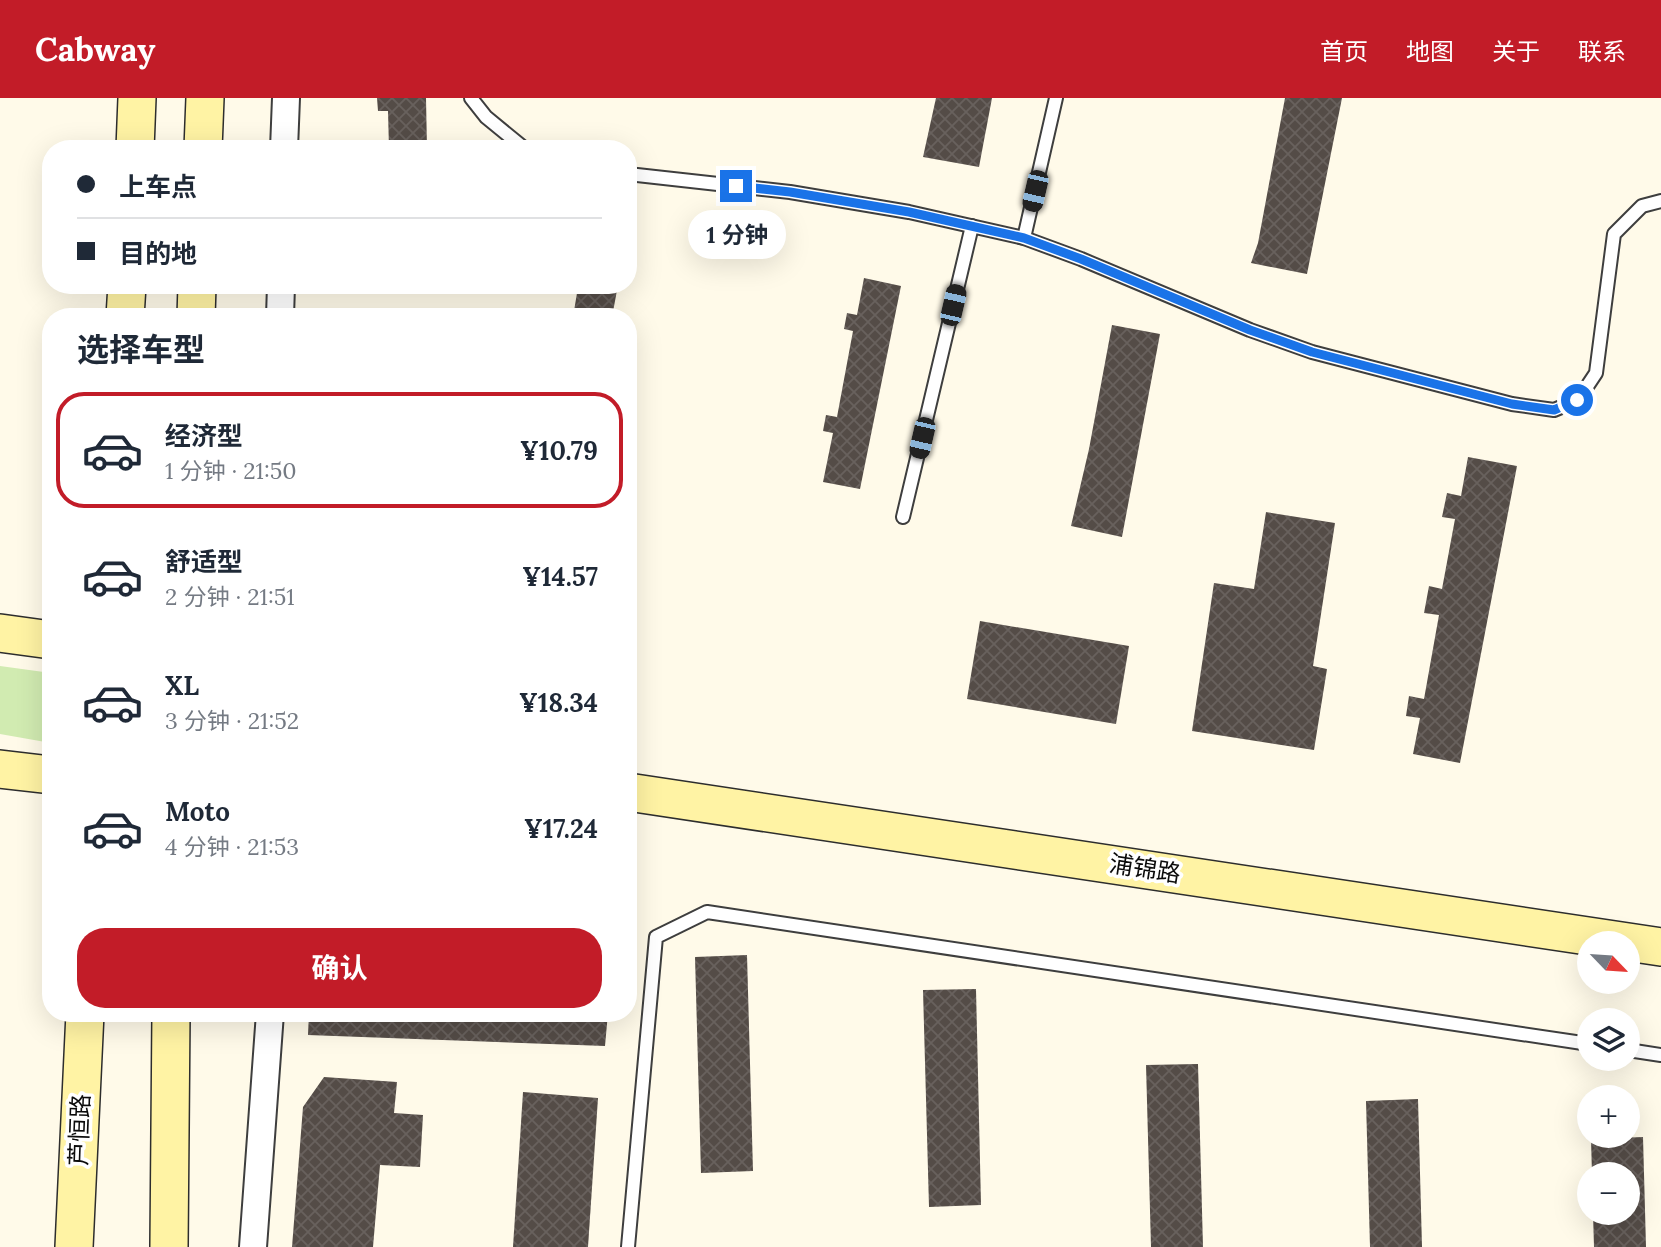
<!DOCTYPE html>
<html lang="zh">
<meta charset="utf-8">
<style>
:root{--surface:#fff;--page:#f6f6f7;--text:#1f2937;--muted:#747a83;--line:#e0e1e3;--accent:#c21c28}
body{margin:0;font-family:Lora,"Noto Sans SC",serif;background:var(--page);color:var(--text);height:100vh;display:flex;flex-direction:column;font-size:26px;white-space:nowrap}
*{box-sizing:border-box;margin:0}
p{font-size:23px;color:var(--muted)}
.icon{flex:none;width:38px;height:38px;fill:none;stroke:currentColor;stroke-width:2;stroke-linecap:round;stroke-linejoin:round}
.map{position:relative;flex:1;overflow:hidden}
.sheet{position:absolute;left:42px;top:210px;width:595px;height:714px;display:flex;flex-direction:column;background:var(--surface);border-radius:28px;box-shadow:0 7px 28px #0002}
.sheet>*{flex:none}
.hud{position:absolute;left:42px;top:42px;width:595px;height:154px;border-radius:28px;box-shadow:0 7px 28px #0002;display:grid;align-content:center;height:154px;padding:0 35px;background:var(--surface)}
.needle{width:46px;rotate:115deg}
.fabs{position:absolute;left:1577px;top:833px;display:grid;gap:14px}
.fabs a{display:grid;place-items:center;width:63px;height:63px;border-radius:50%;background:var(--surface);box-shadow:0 7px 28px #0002;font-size:35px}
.end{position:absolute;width:32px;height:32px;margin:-16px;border:9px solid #1a73e8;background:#fff;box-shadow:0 0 0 4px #fff}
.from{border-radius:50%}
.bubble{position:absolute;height:49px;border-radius:24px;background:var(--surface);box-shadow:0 7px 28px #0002;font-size:23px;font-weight:700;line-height:49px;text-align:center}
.car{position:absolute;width:21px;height:42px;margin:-21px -10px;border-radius:9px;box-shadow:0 0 5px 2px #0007;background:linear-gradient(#222 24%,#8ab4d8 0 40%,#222 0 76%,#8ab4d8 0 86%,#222 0)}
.hud b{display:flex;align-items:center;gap:24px;height:66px;font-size:26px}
.hud b+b{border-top:2px solid var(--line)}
.hud i{width:18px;height:18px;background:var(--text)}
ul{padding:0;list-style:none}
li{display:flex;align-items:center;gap:21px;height:116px;margin:0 14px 10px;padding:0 21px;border:4px solid transparent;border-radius:28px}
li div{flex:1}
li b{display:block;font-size:26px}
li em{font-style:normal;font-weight:700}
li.active{border-color:var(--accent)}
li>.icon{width:63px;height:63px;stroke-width:1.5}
h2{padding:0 35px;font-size:32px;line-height:84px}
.primary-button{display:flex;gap:14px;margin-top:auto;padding:14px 35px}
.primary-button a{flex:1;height:80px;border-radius:28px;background:var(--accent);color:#fff;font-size:28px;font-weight:700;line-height:80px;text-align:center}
header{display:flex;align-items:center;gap:42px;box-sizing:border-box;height:98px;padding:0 35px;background:var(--accent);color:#fff}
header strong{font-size:33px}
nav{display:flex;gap:38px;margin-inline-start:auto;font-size:24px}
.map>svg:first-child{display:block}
.grass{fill:#d1ebb1}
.building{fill:url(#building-cross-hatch)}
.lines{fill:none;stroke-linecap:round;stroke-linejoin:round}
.lane-casing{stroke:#3e3e3e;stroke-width:16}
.street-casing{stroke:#3e3e3e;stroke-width:30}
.secondary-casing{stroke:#2d2d2d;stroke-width:40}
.lane{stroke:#fff;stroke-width:12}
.street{stroke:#fff;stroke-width:26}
.secondary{stroke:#fff3a4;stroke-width:37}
.route{stroke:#1a73e8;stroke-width:9}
.labels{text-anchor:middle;stroke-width:7;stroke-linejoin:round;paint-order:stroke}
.street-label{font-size:24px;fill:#0b0b0b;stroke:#fff}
</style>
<header>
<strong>Cabway</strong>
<nav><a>首页</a><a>地图</a><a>关于</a><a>联系</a></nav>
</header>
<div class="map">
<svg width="1661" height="1149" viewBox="0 0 1661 1149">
<defs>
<pattern id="building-cross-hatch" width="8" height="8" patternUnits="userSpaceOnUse" patternTransform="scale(1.75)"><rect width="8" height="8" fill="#544c47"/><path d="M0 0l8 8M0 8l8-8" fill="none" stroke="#68615d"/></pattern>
</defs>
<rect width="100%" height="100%" fill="#fffae9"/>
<polygon class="grass" points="0,568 51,575 51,645 0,636"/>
<g class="building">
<polygon points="377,0 426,0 427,51 389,51 388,13 378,13"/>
<polygon points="936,0 992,0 979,69 923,59"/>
<polygon points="1285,0 1342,0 1307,176 1251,165 1258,145"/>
<polygon points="864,180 901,188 860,391 823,384 833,335 823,333 826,317 837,319 853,233 844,231 847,215 857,217"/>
<polygon points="569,187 618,187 612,219 573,219 577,195 568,193"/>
<polygon points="1112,227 1160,236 1122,439 1071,428 1089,351"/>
<polygon points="1468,359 1517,368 1460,665 1413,656 1420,620 1406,618 1409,598 1424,601 1439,517 1424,515 1429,488 1442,491 1455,421 1442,419 1447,395 1461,398"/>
<polygon points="1266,414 1335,425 1313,568 1327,571 1314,652 1192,633 1214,485 1254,491"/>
<polygon points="980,523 1129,548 1116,626 967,601"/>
<polygon points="747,857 753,1073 701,1075 695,859"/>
<polygon points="976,891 981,1107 929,1109 923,892"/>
<polygon points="309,915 608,915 605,948 308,937"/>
<polygon points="1198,966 1203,1149 1151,1149 1146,967"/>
<polygon points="324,979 397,984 394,1015 423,1017 420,1069 380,1067 373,1149 292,1149 303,1009"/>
<polygon points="523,994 598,1000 588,1149 513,1149"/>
<polygon points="1418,1001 1422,1149 1370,1149 1366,1003"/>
<polygon points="1643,1039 1646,1149 1594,1149 1593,1115 1628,1115 1628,1076 1592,1076 1591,1041"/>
</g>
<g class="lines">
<g class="lane-casing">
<g id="lane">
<polyline points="471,0 486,19 525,51"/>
<polyline points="628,76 790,94 909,114 1024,140 1081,161 1250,232 1312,254 1512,306 1554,312 1578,302 1596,275 1614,136 1642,108 1661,103"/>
<polyline points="1024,140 1056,0"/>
<polyline points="903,419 972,128"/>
<polyline points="1628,952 1661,957"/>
<polyline points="628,1149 656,839 707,814 1589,946"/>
</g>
</g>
<g class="street-casing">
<g id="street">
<polyline points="284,51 286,0"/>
<polyline points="280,219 281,187"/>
<polyline points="253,1149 270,915"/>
</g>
</g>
<g class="secondary-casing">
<g id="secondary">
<polyline points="135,51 137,0"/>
<polyline points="203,51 205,0"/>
<polyline points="125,219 127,187"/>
<polyline points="196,219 197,187"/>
<polyline points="0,535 51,542"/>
<polyline points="0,671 51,677"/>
<polyline points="628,694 1661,849"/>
<polyline points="74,1149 85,915"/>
<polyline points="169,1149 171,915"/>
</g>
</g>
<use href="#lane" class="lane"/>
<use href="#street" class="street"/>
<use href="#secondary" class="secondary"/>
</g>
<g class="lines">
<polyline class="route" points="736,88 790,94 909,114 1024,140 1081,161 1250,232 1312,254 1512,306 1554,312 1577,302"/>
</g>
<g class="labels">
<g class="street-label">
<text transform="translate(1145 771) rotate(9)" y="8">浦锦路</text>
<text transform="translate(80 1032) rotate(-88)" y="8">芦恒路</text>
</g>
</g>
</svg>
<div class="fabs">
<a><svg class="needle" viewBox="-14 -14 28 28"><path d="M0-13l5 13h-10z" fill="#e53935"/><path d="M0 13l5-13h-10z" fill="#747a83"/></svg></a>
<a><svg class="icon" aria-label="layers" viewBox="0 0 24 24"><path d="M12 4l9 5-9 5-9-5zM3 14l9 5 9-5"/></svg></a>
<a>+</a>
<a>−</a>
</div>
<i class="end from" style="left:1577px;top:302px"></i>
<i class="end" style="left:736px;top:88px"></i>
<div class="bubble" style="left:688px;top:112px;width:98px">1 分钟</div>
<i class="car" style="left:1035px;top:93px;rotate:193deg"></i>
<i class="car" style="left:953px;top:207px;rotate:13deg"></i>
<i class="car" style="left:922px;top:340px;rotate:193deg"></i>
<div class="hud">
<b><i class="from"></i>上车点</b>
<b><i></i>目的地</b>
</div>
<section class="sheet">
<h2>选择车型</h2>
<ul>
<li class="active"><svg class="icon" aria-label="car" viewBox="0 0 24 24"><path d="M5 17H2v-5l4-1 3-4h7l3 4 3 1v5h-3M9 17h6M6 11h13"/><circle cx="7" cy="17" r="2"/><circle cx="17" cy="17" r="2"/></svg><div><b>经济型</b><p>1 分钟 · 21:50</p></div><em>¥10.79</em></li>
<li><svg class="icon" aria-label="car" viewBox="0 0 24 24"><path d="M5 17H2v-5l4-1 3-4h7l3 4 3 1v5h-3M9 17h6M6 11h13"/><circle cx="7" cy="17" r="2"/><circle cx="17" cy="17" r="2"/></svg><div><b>舒适型</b><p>2 分钟 · 21:51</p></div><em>¥14.57</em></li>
<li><svg class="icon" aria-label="car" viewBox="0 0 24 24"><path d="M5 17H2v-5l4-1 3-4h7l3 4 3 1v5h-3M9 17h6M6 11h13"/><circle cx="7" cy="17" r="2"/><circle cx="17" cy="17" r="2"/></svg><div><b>XL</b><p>3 分钟 · 21:52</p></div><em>¥18.34</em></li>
<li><svg class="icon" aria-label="car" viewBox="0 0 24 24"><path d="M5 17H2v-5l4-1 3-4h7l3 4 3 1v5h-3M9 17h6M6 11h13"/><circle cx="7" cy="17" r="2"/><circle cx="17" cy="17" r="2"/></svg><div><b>Moto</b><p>4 分钟 · 21:53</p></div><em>¥17.24</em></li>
</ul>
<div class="primary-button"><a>确认</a></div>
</section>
</div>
